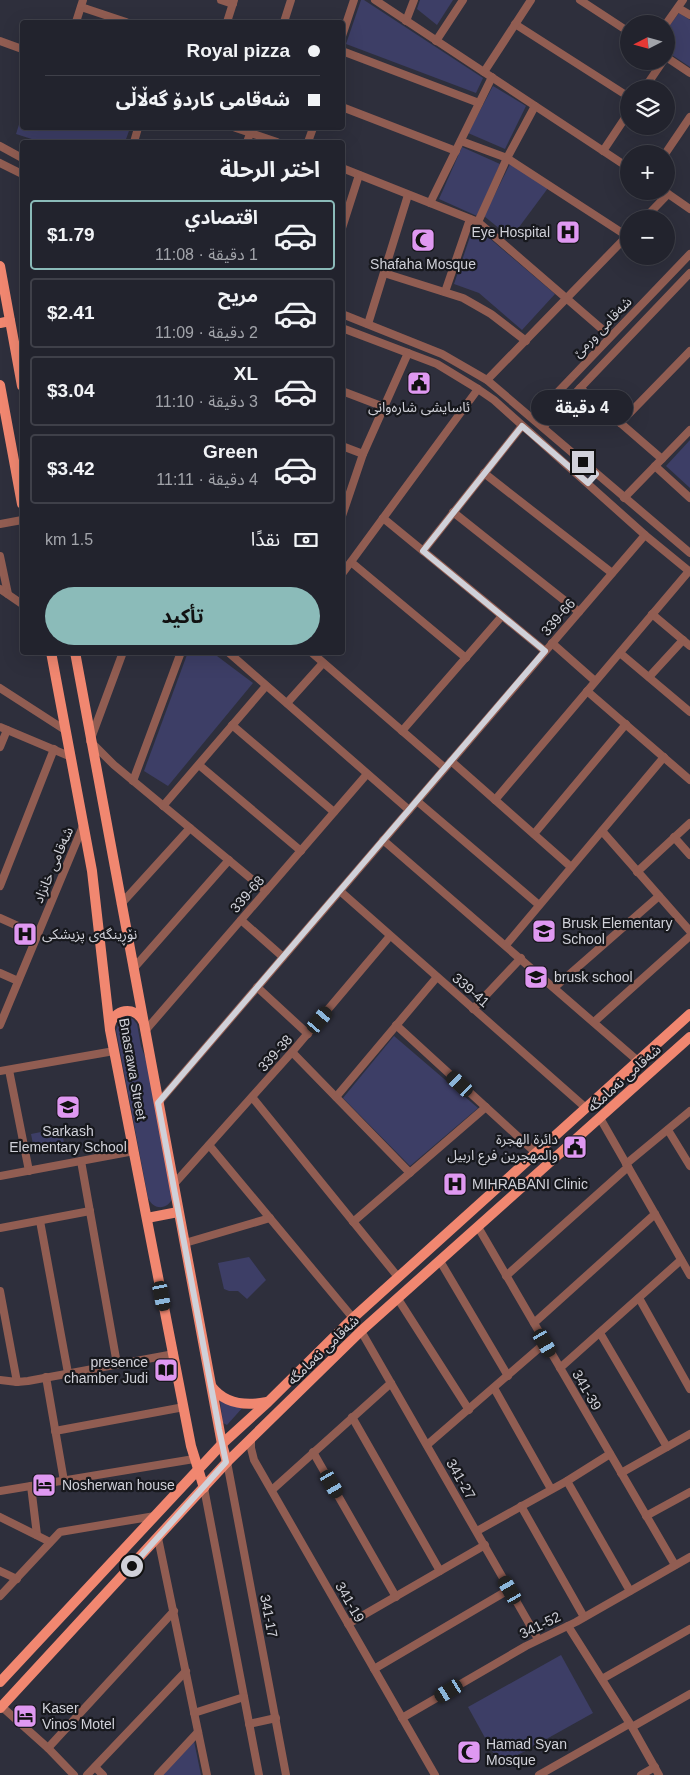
<!DOCTYPE html>
<html lang="ar">
<meta charset="utf-8">
<style>
:root{--surface:#22232d;--page:#2a2b35;--text:#f1f3f6;--muted:#a2a4aa;--line:#3f4049;--accent:#8bbbb9}
body{margin:0;font-family:Helvetica,"Noto Sans Arabic",sans-serif;background:var(--page);color:var(--text);direction:rtl;height:100vh;display:flex;flex-direction:column;font-size:19px;white-space:nowrap}
*{box-sizing:border-box;margin:0}
p{font-size:16px;color:var(--muted)}
.icon{flex:none;width:28px;height:28px;fill:none;stroke:currentColor;stroke-width:2;stroke-linecap:round;stroke-linejoin:round}
.map{position:relative;flex:1;overflow:hidden;direction:ltr}
.panel{position:absolute;left:20px;top:140px;width:325px;height:515px;display:flex;flex-direction:column;background:var(--surface);border-radius:5px;box-shadow:0 5px 20px #0002,0 0 0 1px var(--line);direction:rtl}
.panel>*{flex:none}
.top-card{position:absolute;left:20px;top:20px;width:325px;height:110px;border-radius:5px;box-shadow:0 5px 20px #0002,0 0 0 1px var(--line);direction:rtl;display:grid;align-content:center;height:110px;padding:0 25px;background:var(--surface)}
.needle{width:32px;rotate:264deg}
.controls{position:absolute;left:620px;top:15px;display:grid;gap:10px}
.controls a{display:grid;place-items:center;width:55px;height:55px;border-radius:50%;background:var(--surface);box-shadow:0 5px 20px #0002,0 0 0 1px var(--line);font-size:25px}
.end{position:absolute;width:22px;height:22px;margin:-11px;border:6px solid #d0d1d9;background:#111;box-shadow:0 0 0 2px #111}
.from{border-radius:50%}
.bubble{position:absolute;height:35px;border-radius:18px;background:var(--surface);box-shadow:0 5px 20px #0002,0 0 0 1px var(--line);font-size:16px;font-weight:700;line-height:35px;text-align:center;direction:rtl}
.car{position:absolute;width:15px;height:30px;margin:-15px -8px;border-radius:6px;box-shadow:0 0 4px 1px #0007;background:linear-gradient(#222 24%,#8ab4d8 0 40%,#222 0 76%,#8ab4d8 0 86%,#222 0)}
.top-card b{display:flex;align-items:center;gap:18px;height:48px;font-size:19px}
.top-card b+b{border-top:1px solid var(--line)}
.top-card i{width:12px;height:12px;background:var(--text)}
ul{padding:0;list-style:none}
li{display:flex;align-items:center;gap:15px;height:70px;margin:0 10px 8px;padding:0 15px;border:2px solid var(--line);border-radius:5px}
li div{flex:1}
li b{display:block;font-size:19px}
li em{font-style:normal;font-weight:700}
li.selected{border-color:var(--accent)}
li>.icon{width:45px;height:45px;stroke-width:1.5}
h2{padding:0 25px;font-size:22px;line-height:60px}
.pay{display:flex;align-items:center;gap:12px;height:55px;padding:0 25px;font-size:19px}
.pay p{margin-inline-start:auto}
.button{display:flex;gap:10px;margin-top:auto;padding:10px 25px}
.button a{flex:1;height:58px;border-radius:30px;background:var(--accent);color:#111;font-size:20px;font-weight:700;line-height:58px;text-align:center}
.map>svg:first-child{display:block}
.green{fill:#3d3e66}
.lines{fill:none;stroke-linecap:round;stroke-linejoin:round}
.minor{stroke:#915d52;stroke-width:8}
.major{stroke:#f18770;stroke-width:10}
.route{stroke:#d0d1d9;stroke-width:6}
.labels{text-anchor:middle;stroke-width:4.5;stroke-linejoin:round;paint-order:stroke}
.poi-label{font-size:14px;fill:#d0d1d9;stroke:#17181d;text-anchor:start}
.street-label{font-size:14px;fill:#d0d1d9;stroke:#17181d}
</style>
<div class="map">
<svg width="690" height="1775" viewBox="0 0 690 1775">
<rect width="100%" height="100%" fill="#2e2f3c"/>
<g class="green">
<polygon points="361,0 364,0 483,78 476,93 346,44"/>
<polygon points="420,0 453,0 437,25 417,9"/>
<polygon points="679,13 690,20 690,67 666,51 666,30"/>
<polygon points="493,86 526,106 505,149 468,133"/>
<polygon points="22,115 22,128 130,128 125,142 41,142 16,134"/>
<polygon points="462,147 500,164 477,216 439,199"/>
<polygon points="510,164 548,188 511,238 484,216"/>
<polygon points="474,225 555,294 522,330 479,293 454,284"/>
<polygon points="690,440 690,488 666,466"/>
<polygon points="188,652 213,653 253,683 168,786 144,771"/>
<path d="M126,1017L133,1019L137,1024L141,1046L148,1065L173,1197C168,1210 154,1211 148,1198L116,1030L120,1020Z"/>
<polygon points="394,1036 478,1108 410,1166 343,1098"/>
<polygon points="61,1128 65,1148 35,1154 31,1134"/>
<polygon points="249,1257 266,1280 247,1299 238,1291 229,1291 224,1289 218,1263"/>
<polygon points="220,1401 244,1406 227,1425 223,1423"/>
<polygon points="561,1655 593,1713 500,1765 468,1707"/>
<polygon points="194,1741 201,1775 161,1775"/>
</g>
<g class="lines">
<g class="minor">
<polyline points="221,0 233,4"/>
<polyline points="375,0 629,168"/>
<polyline points="580,0 629,32"/>
<polyline points="81,7 126,22"/>
<polyline points="678,8 690,15"/>
<polyline points="406,21 414,0"/>
<polyline points="76,22 83,0"/>
<polyline points="227,22 234,0"/>
<polyline points="284,22 291,0"/>
<polyline points="515,24 629,97"/>
<polyline points="666,24 683,0"/>
<polyline points="342,36 354,0"/>
<polyline points="0,41 22,49"/>
<polyline points="436,41 463,0"/>
<polyline points="342,51 479,103"/>
<polyline points="666,57 690,73"/>
<polyline points="484,72 531,0"/>
<polyline points="644,89 663,61"/>
<polyline points="342,107 456,151"/>
<polyline points="236,128 277,142"/>
<polyline points="461,141 507,158 627,236"/>
<polyline points="134,142 138,128"/>
<polyline points="247,142 252,128"/>
<polyline points="308,142 313,128"/>
<polyline points="0,146 22,158"/>
<polyline points="603,151 629,112"/>
<polyline points="665,154 690,117"/>
<polyline points="0,163 22,174"/>
<polyline points="342,168 478,222 610,336"/>
<polyline points="664,191 690,209"/>
<polyline points="430,203 492,77"/>
<polyline points="644,219 668,194"/>
<polyline points="478,222 507,158 535,106"/>
<polyline points="342,228 359,175"/>
<polyline points="384,273 463,298 491,314 526,341"/>
<polyline points="445,292 470,219"/>
<polyline points="342,314 442,354 487,380 690,553"/>
<polyline points="368,324 408,195"/>
<polyline points="342,328 437,364 478,389 494,400 645,535 690,572"/>
<polyline points="17,355 22,343"/>
<polyline points="487,380 629,234"/>
<polyline points="580,388 662,459"/>
<polyline points="342,391 384,407"/>
<polyline points="533,418 690,254"/>
<polyline points="620,423 690,351"/>
<polyline points="543,427 690,273"/>
<polyline points="342,446 363,454"/>
<polyline points="655,466 690,498"/>
<polyline points="484,473 612,573"/>
<polyline points="624,498 690,430"/>
<polyline points="453,512 579,612"/>
<polyline points="342,516 363,454 408,353"/>
<polyline points="383,518 545,651"/>
<polyline points="0,524 22,520"/>
<polyline points="423,551 522,426"/>
<polyline points="0,556 8,594"/>
<polyline points="351,562 466,658"/>
<polyline points="342,574 478,389"/>
<polyline points="0,589 22,604"/>
<polyline points="652,614 690,646"/>
<polyline points="552,643 595,681"/>
<polyline points="123,652 90,741 114,765 266,891"/>
<polyline points="228,652 409,810"/>
<polyline points="311,652 445,768"/>
<polyline points="620,653 690,712"/>
<polyline points="649,677 683,640"/>
<polyline points="0,688 65,730"/>
<polyline points="587,691 690,780"/>
<polyline points="287,703 323,663"/>
<polyline points="232,725 334,812"/>
<polyline points="0,727 69,756"/>
<polyline points="402,731 502,616"/>
<polyline points="0,747 7,730"/>
<polyline points="451,761 571,867"/>
<polyline points="199,765 301,851"/>
<polyline points="133,781 181,652"/>
<polyline points="495,800 689,571"/>
<polyline points="417,801 539,905"/>
<polyline points="163,806 266,686"/>
<polyline points="602,831 690,931"/>
<polyline points="534,834 626,724"/>
<polyline points="674,837 690,855"/>
<polyline points="383,840 638,1061"/>
<polyline points="637,872 690,823"/>
<polyline points="0,886 54,749"/>
<polyline points="340,891 586,1108"/>
<polyline points="121,904 190,828"/>
<polyline points="0,918 38,935"/>
<polyline points="241,920 283,957"/>
<polyline points="506,945 664,757"/>
<polyline points="133,969 229,860"/>
<polyline points="0,973 18,981"/>
<polyline points="257,987 308,1034"/>
<polyline points="555,987 659,896"/>
<polyline points="473,1009 521,958"/>
<polyline points="594,1022 690,936"/>
<polyline points="0,1025 83,826"/>
<polyline points="396,1025 536,1153"/>
<polyline points="145,1031 367,774"/>
<polyline points="292,1052 410,1173"/>
<polyline points="9,1070 29,1171"/>
<polyline points="0,1071 114,1051"/>
<polyline points="252,1097 398,1277"/>
<polyline points="336,1097 437,977"/>
<polyline points="158,1103 645,535"/>
<polyline points="600,1118 690,1275"/>
<polyline points="668,1130 690,1166"/>
<polyline points="209,1145 353,1318"/>
<polyline points="81,1161 117,1364"/>
<polyline points="626,1164 690,1111"/>
<polyline points="0,1176 134,1151"/>
<polyline points="174,1184 292,1052 390,936"/>
<polyline points="40,1221 68,1373"/>
<polyline points="353,1222 486,1107"/>
<polyline points="478,1227 675,1565"/>
<polyline points="0,1228 90,1211"/>
<polyline points="185,1243 270,1218"/>
<polyline points="440,1261 508,1376"/>
<polyline points="506,1276 628,1167"/>
<polyline points="0,1291 17,1382"/>
<polyline points="639,1298 690,1389"/>
<polyline points="398,1299 469,1410"/>
<polyline points="534,1323 655,1214"/>
<polyline points="361,1331 538,1639"/>
<polyline points="600,1333 667,1447"/>
<polyline points="560,1368 681,1260"/>
<polyline points="46,1377 64,1481"/>
<polyline points="0,1380 17,1382 28,1381 174,1354"/>
<polyline points="494,1388 551,1489"/>
<polyline points="352,1417 440,1571"/>
<polyline points="55,1431 184,1407"/>
<polyline points="251,1439 251,1448 254,1460 435,1775"/>
<polyline points="427,1445 545,1343"/>
<polyline points="313,1452 396,1597"/>
<polyline points="227,1462 286,1775"/>
<polyline points="621,1473 690,1434"/>
<polyline points="567,1481 630,1591"/>
<polyline points="31,1486 37,1535"/>
<polyline points="204,1488 259,1775"/>
<polyline points="272,1490 391,1383"/>
<polyline points="0,1491 194,1459"/>
<polyline points="521,1506 584,1617"/>
<polyline points="646,1516 690,1492"/>
<polyline points="0,1517 50,1542"/>
<polyline points="477,1531 567,1481 610,1454"/>
<polyline points="158,1538 207,1775"/>
<polyline points="0,1571 17,1579"/>
<polyline points="0,1596 60,1532 155,1516"/>
<polyline points="348,1624 485,1545"/>
<polyline points="568,1626 632,1727 659,1775"/>
<polyline points="374,1669 510,1589"/>
<polyline points="602,1679 690,1629"/>
<polyline points="1,1706 48,1748 74,1775"/>
<polyline points="194,1713 244,1697"/>
<polyline points="402,1718 526,1646 576,1622 690,1557"/>
<polyline points="249,1724 276,1718"/>
<polyline points="632,1727 690,1694"/>
<polyline points="48,1748 174,1611"/>
<polyline points="95,1767 103,1775"/>
<polyline points="87,1775 186,1671"/>
<polyline points="158,1775 198,1732"/>
<polyline points="539,1775 629,1724"/>
<polyline points="641,1775 655,1767"/>
</g>
<g class="major">
<polyline points="0,266 22,386"/>
<polyline points="0,323 10,321"/>
<polyline points="0,385 22,504"/>
<polyline points="51,652 92,871 110,1030 191,1446 204,1488"/>
<polyline points="75,652 222,1444 227,1462"/>
<path d="M110,1026C114,1009 134,1005 143,1021"/>
<polyline points="147,1218 178,1212"/>
<path d="M212,1387C225,1404 246,1406 267,1402"/>
<polyline points="0,1682 222,1444 268,1402 353,1318 690,1014"/>
<polyline points="0,1708 227,1462 361,1331 690,1037"/>
</g>
</g>
<g class="lines">
<polyline class="route" points="132,1566 226,1462 219,1429 158,1103 545,651 423,551 522,426 588,483 596,474 583,462"/>
</g>
<defs>
<g id="hospital-square" transform="scale(1.25)"><rect x="-9" y="-9" width="18" height="18" rx="4" fill="#df98f1" stroke="#17181d"/><path d="M-5-5h3v3.5h4V-5h3V5h-3V1.5h-4V5h-3Z" fill="#111"/></g>
<g id="mosque-square" transform="scale(1.25)"><rect x="-9" y="-9" width="18" height="18" rx="4" fill="#df98f1" stroke="#17181d"/><path d="M3.5-4.9A6 6 0 1 0 3.5 4.9A5 5 0 1 1 3.5-4.9Z" fill="#111"/></g>
<g id="civic-square" transform="scale(1.25)"><rect x="-9" y="-9" width="18" height="18" rx="4" fill="#df98f1" stroke="#17181d"/><path d="M-.6-6.5H3V-4.5H.6V-3L4-1V1h2V6H-6V1h2V-1L-.6-3ZM-1.2 2.5V6h2.4V2.5Z" fill="#111"/></g>
<g id="school-square" transform="scale(1.25)"><rect x="-9" y="-9" width="18" height="18" rx="4" fill="#df98f1" stroke="#17181d"/><path d="M0-5L7-2L0 1L-7-2ZM-4 1L0 2.5L4 1V4Q0 6-4 4Z" fill="#111"/></g>
<g id="library-square" transform="scale(1.25)"><rect x="-9" y="-9" width="18" height="18" rx="4" fill="#df98f1" stroke="#17181d"/><path d="M-6-4Q-3-5.5-.7-3.5V5Q-3 3-6 4ZM6-4Q3-5.5 .7-3.5V5Q3 3 6 4Z" fill="#111"/></g>
<g id="hotel-square" transform="scale(1.25)"><rect x="-9" y="-9" width="18" height="18" rx="4" fill="#df98f1" stroke="#17181d"/><path d="M-6-4.5h1.5V1H6V5H4.5V3h-9V5H-6ZM-4 0a1.8 1.8 0 1 1 3.6 0ZM.5 0V-2.5h3Q6-2.5 6 0Z" fill="#111"/></g>
</defs>
<g fill-rule="evenodd">
<use href="#hospital-square" x="568" y="232"/>
<use href="#mosque-square" x="423" y="240"/>
<use href="#civic-square" x="419" y="383"/>
<use href="#school-square" x="544" y="931"/>
<use href="#hospital-square" x="25" y="934"/>
<use href="#school-square" x="536" y="977"/>
<use href="#school-square" x="68" y="1107"/>
<use href="#civic-square" x="575" y="1147"/>
<use href="#hospital-square" x="455" y="1184"/>
<use href="#library-square" x="166" y="1370"/>
<use href="#hotel-square" x="44" y="1485"/>
<use href="#hotel-square" x="25" y="1716"/>
<use href="#mosque-square" x="469" y="1752"/>
</g>
<g class="labels">
<g class="poi-label">
<text x="550" y="237" text-anchor="end">Eye Hospital</text>
<text x="423" y="269" text-anchor="middle">Shafaha Mosque</text>
<text x="419" y="412" text-anchor="middle">ئاسایشی شارەوانی</text>
<text x="562" y="928">Brusk Elementary<tspan x="562" dy="16">School</tspan></text>
<text x="42" y="939">نۆڕینگەی پزیشکی</text>
<text x="554" y="982">brusk school</text>
<text x="68" y="1136" text-anchor="middle">Sarkash<tspan x="68" dy="16">Elementary School</tspan></text>
<text x="558" y="1144" text-anchor="end">دائرة الهجرة<tspan x="558" dy="16">والمهجرين فرع اربيل</tspan></text>
<text x="472" y="1189">MIHRABANI Clinic</text>
<text x="148" y="1367" text-anchor="end">presence<tspan x="148" dy="16">chamber Judi</tspan></text>
<text x="62" y="1490">Nosherwan house</text>
<text x="42" y="1713">Kaser<tspan x="42" dy="16">Vinos Motel</tspan></text>
<text x="486" y="1749">Hamad Syan<tspan x="486" dy="16">Mosque</tspan></text>
</g>
<g class="street-label">
<text transform="translate(602 327) rotate(-46)" y="5">شەقامی ورمێ</text>
<text transform="translate(558 617) rotate(-49)" y="5">339-66</text>
<text transform="translate(53 865) rotate(-67)" y="5">شەقامی خانزاد</text>
<text transform="translate(247 894) rotate(-49)" y="5">339-68</text>
<text transform="translate(471 990) rotate(41)" y="5">339-41</text>
<text transform="translate(275 1053) rotate(-48)" y="5">339-38</text>
<text transform="translate(133 1069) rotate(80)" y="5">Bnasrawa Street</text>
<text transform="translate(624 1078) rotate(-42)" y="5">شەقامی نەمامگە</text>
<text transform="translate(323 1350) rotate(-44)" y="5">شەقامی نەمامگە</text>
<text transform="translate(587 1390) rotate(60)" y="5">341-39</text>
<text transform="translate(461 1479) rotate(60)" y="5">341-27</text>
<text transform="translate(350 1602) rotate(60)" y="5">341-19</text>
<text transform="translate(269 1616) rotate(79)" y="5">341-17</text>
<text transform="translate(540 1625) rotate(-26)" y="5">341-52</text>
</g>
</g>
</svg>
<div class="controls">
<a><svg class="needle" viewBox="-14 -14 28 28"><path d="M0-13l5 13h-10z" fill="#e53935"/><path d="M0 13l5-13h-10z" fill="#a2a4aa"/></svg></a>
<a><svg class="icon" aria-label="layers" viewBox="0 0 24 24"><path d="M12 4l9 5-9 5-9-5zM3 14l9 5 9-5"/></svg></a>
<a>+</a>
<a>−</a>
</div>
<i class="end from" style="left:132px;top:1566px"></i>
<i class="end" style="left:583px;top:462px"></i>
<div class="bubble" style="left:531px;top:390px;width:102px">4 دقيقة</div>
<i class="car" style="left:320px;top:1020px;rotate:40deg"></i>
<i class="car" style="left:460px;top:1084px;rotate:313deg"></i>
<i class="car" style="left:162px;top:1296px;rotate:169deg"></i>
<i class="car" style="left:545px;top:1343px;rotate:150deg"></i>
<i class="car" style="left:332px;top:1484px;rotate:150deg"></i>
<i class="car" style="left:510px;top:1590px;rotate:330deg"></i>
<i class="car" style="left:449px;top:1691px;rotate:239deg"></i>
<div class="top-card">
<b><i class="from"></i>Royal pizza</b>
<b><i></i>شەقامی کاردۆ گەڵاڵی</b>
</div>
<section class="panel">
<h2>اختر الرحلة</h2>
<ul>
<li class="selected"><svg class="icon" aria-label="car" viewBox="0 0 24 24"><path d="M5 17H2v-5l4-1 3-4h7l3 4 3 1v5h-3M9 17h6M6 11h13"/><circle cx="7" cy="17" r="2"/><circle cx="17" cy="17" r="2"/></svg><div><b>اقتصادي</b><p>1 دقيقة · 11:08</p></div><em>$1.79</em></li>
<li><svg class="icon" aria-label="car" viewBox="0 0 24 24"><path d="M5 17H2v-5l4-1 3-4h7l3 4 3 1v5h-3M9 17h6M6 11h13"/><circle cx="7" cy="17" r="2"/><circle cx="17" cy="17" r="2"/></svg><div><b>مريح</b><p>2 دقيقة · 11:09</p></div><em>$2.41</em></li>
<li><svg class="icon" aria-label="car" viewBox="0 0 24 24"><path d="M5 17H2v-5l4-1 3-4h7l3 4 3 1v5h-3M9 17h6M6 11h13"/><circle cx="7" cy="17" r="2"/><circle cx="17" cy="17" r="2"/></svg><div><b>XL</b><p>3 دقيقة · 11:10</p></div><em>$3.04</em></li>
<li><svg class="icon" aria-label="car" viewBox="0 0 24 24"><path d="M5 17H2v-5l4-1 3-4h7l3 4 3 1v5h-3M9 17h6M6 11h13"/><circle cx="7" cy="17" r="2"/><circle cx="17" cy="17" r="2"/></svg><div><b>Green</b><p>4 دقيقة · 11:11</p></div><em>$3.42</em></li>
</ul>
<div class="pay"><svg class="icon" aria-label="cash" viewBox="0 0 24 24"><path d="M3 7h18v10H3z"/><circle cx="12" cy="12" r="2"/></svg>نقدًا<p>1.5 km</p></div>
<div class="button"><a>تأكيد</a></div>
</section>
</div>
